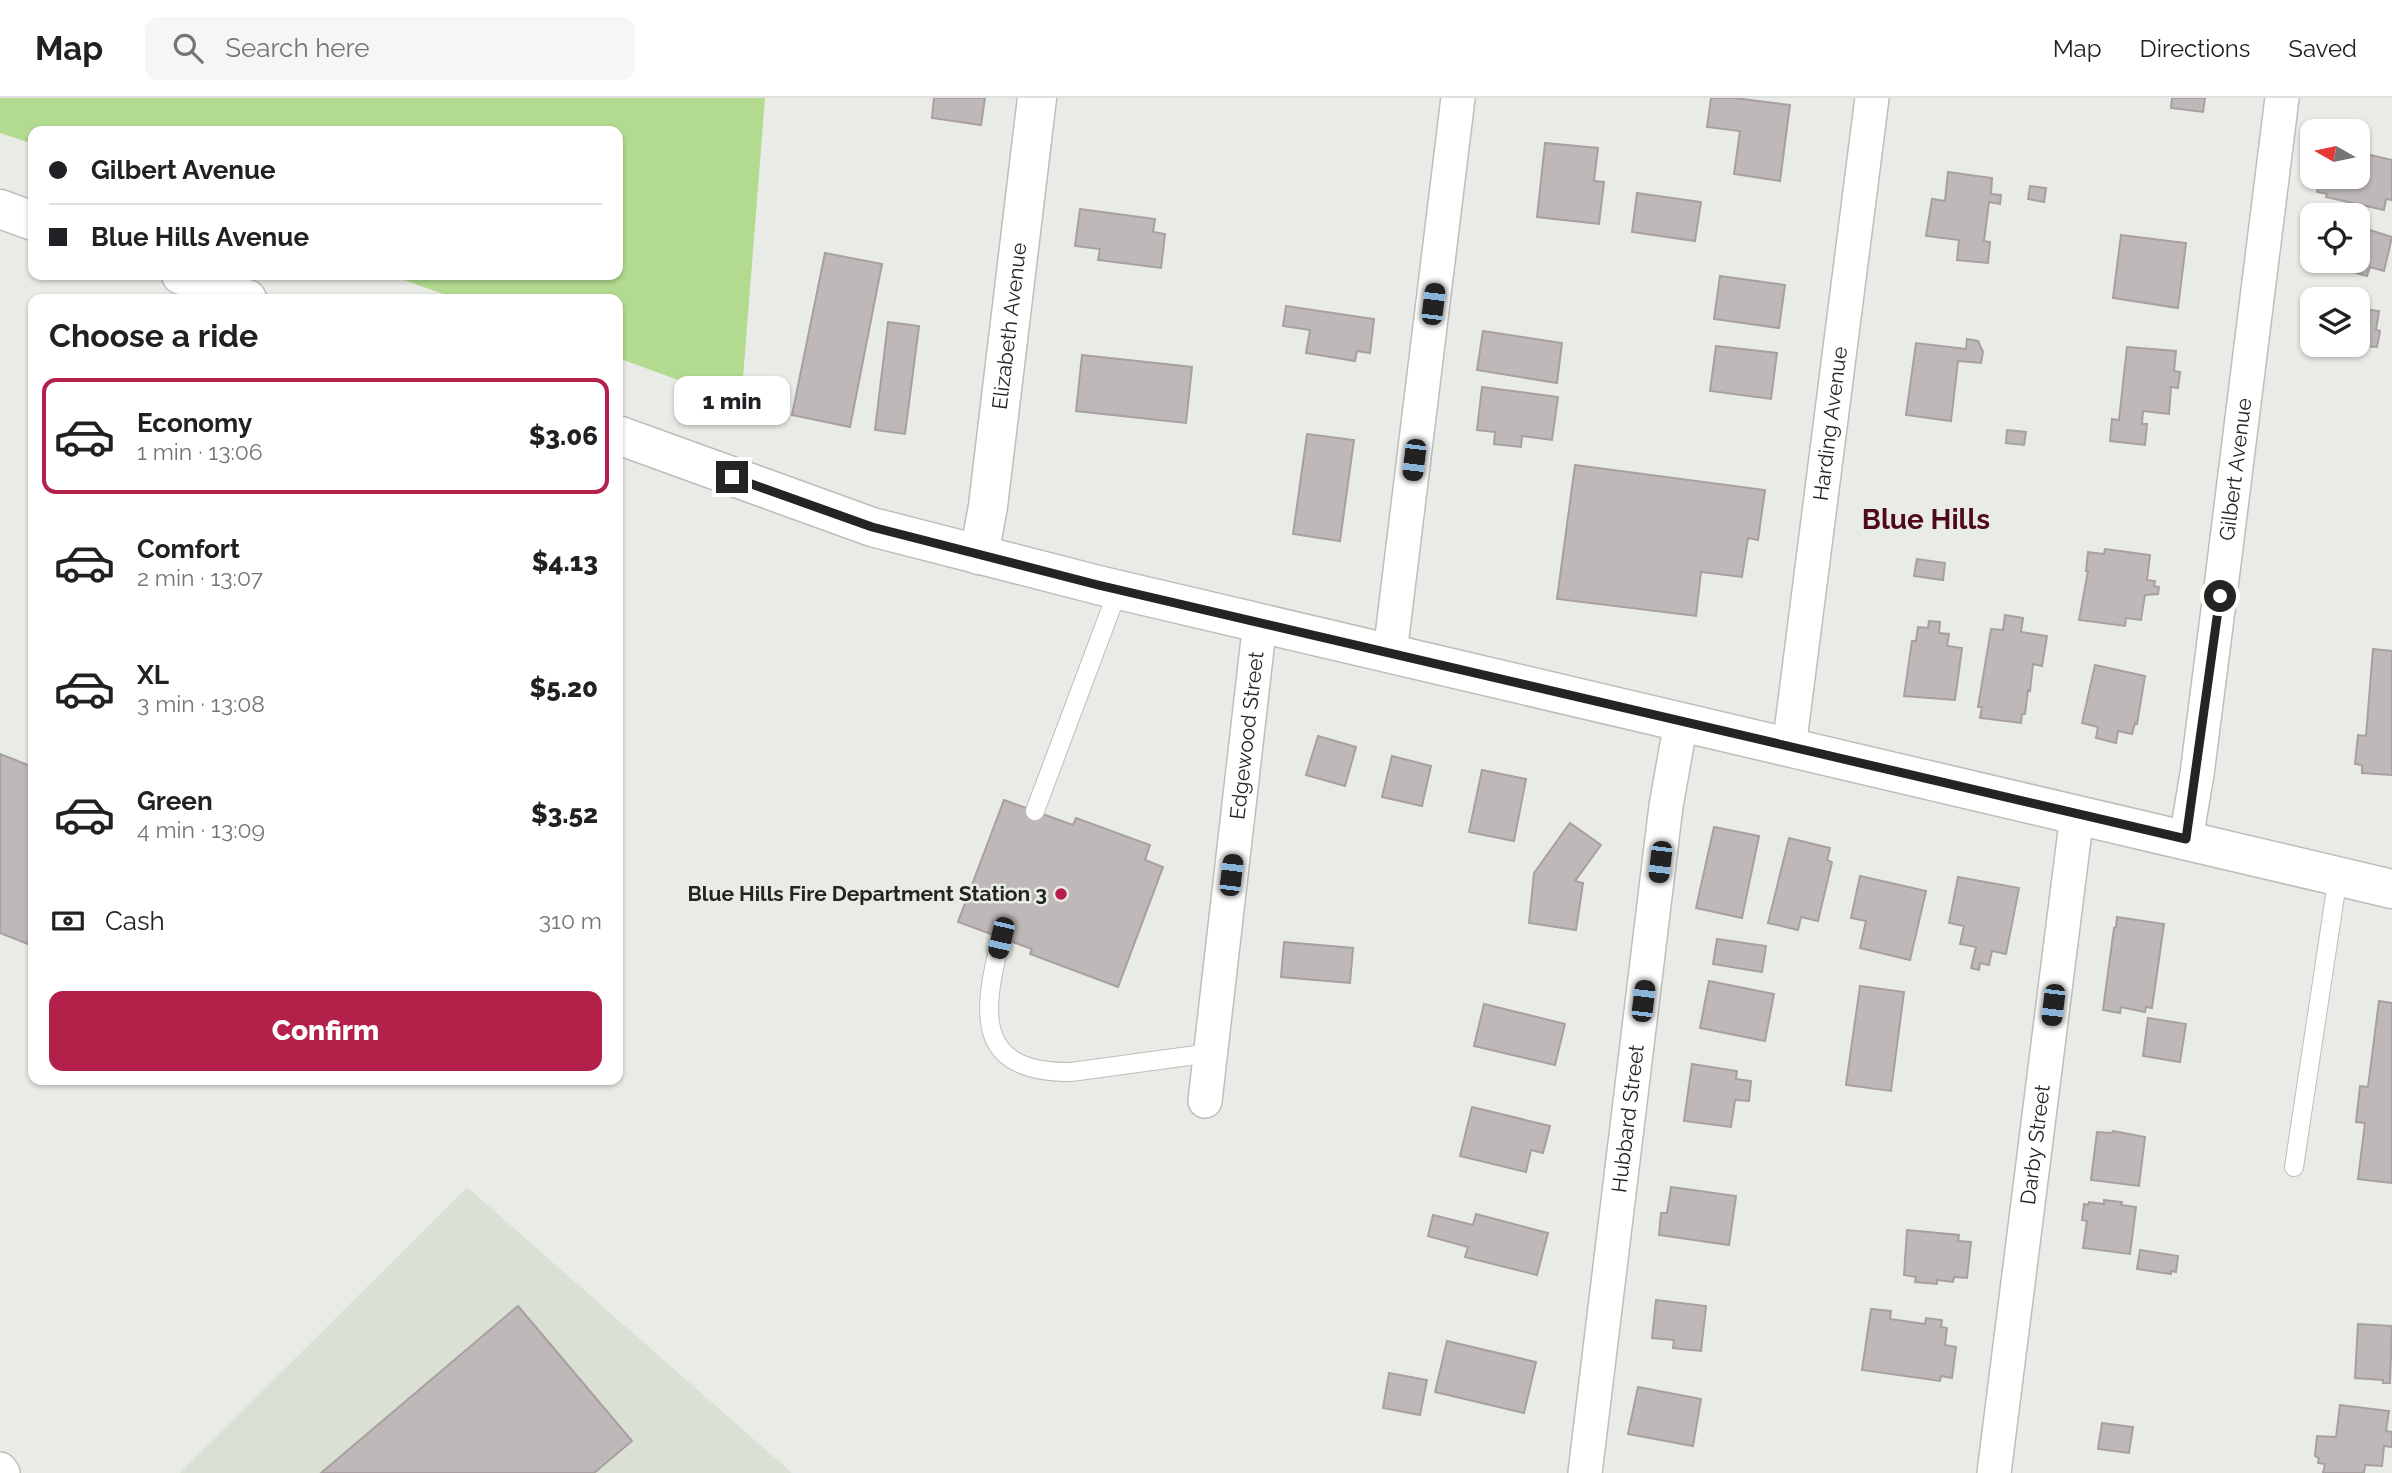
<!DOCTYPE html>
<meta charset="utf-8">
<style>
:root{--surface:#fff;--page:#f6f6f6;--text:#202124;--muted:#757577;--line:#e0e0e0;--accent:#b3214a}
body{margin:0;font-family:Raleway,sans-serif;background:var(--page);color:var(--text);height:100vh;display:flex;flex-direction:column;font-size:26px;white-space:nowrap}
*{box-sizing:border-box;margin:0}
p{font-size:23px;color:var(--muted)}
.icon{flex:none;width:38px;height:38px;fill:none;stroke:currentColor;stroke-width:2;stroke-linecap:round;stroke-linejoin:round}
.map{position:relative;flex:1;overflow:hidden}
.details{position:absolute;left:28px;top:196px;width:595px;height:791px;display:flex;flex-direction:column;background:var(--surface);border-radius:14px;box-shadow:0 2px 5px #0004}
.details>*{flex:none}
.banner{position:absolute;left:28px;top:28px;width:595px;height:154px;border-radius:14px;box-shadow:0 2px 5px #0004;display:grid;align-content:center;height:154px;padding:0 21px;background:var(--surface)}
.needle{width:46px;rotate:279deg}
.buttons{position:absolute;left:2300px;top:21px;display:grid;gap:14px}
.buttons a{display:grid;place-items:center;width:70px;height:70px;border-radius:14px;background:var(--surface);box-shadow:0 2px 5px #0004;font-size:35px}
.end{position:absolute;width:32px;height:32px;margin:-16px;border:9px solid #242523;background:#fff;box-shadow:0 0 0 4px #fff}
.from{border-radius:50%}
.bubble{position:absolute;height:49px;border-radius:14px;background:var(--surface);box-shadow:0 2px 5px #0004;font-size:23px;font-weight:800;line-height:49px;text-align:center}
.car{position:absolute;width:21px;height:42px;margin:-21px -10px;border-radius:9px;box-shadow:0 0 5px 2px #0007;background:linear-gradient(#222 24%,#8ab4d8 0 40%,#222 0 76%,#8ab4d8 0 86%,#222 0)}
.banner b{display:flex;align-items:center;gap:24px;height:66px;font-size:26px}
.banner b+b{border-top:2px solid var(--line)}
.banner i{width:18px;height:18px;background:var(--text)}
ul{padding:0;list-style:none}
li{display:flex;align-items:center;gap:21px;height:116px;margin:0 14px 10px;padding:0 7px;border:4px solid transparent;border-radius:14px}
li div{flex:1}
li b{display:block;font-size:26px}
li em{font-style:normal;font-weight:800}
li.active{border-color:var(--accent)}
li>.icon{width:63px;height:63px;stroke-width:1.5}
h2{padding:0 21px;font-size:32px;line-height:84px}
.pay{display:flex;align-items:center;gap:18px;height:77px;padding:0 21px;font-size:26px}
.pay p{margin-inline-start:auto}
.action{display:flex;gap:14px;margin-top:auto;padding:14px 21px}
.action a{flex:1;height:80px;border-radius:14px;background:var(--accent);color:#fff;font-size:28px;font-weight:800;line-height:80px;text-align:center}
header{display:flex;align-items:center;gap:42px;box-sizing:border-box;height:98px;padding:0 35px;background:var(--surface);border-bottom:2px solid var(--line)}
header strong{font-size:33px}
nav{display:flex;gap:38px;margin-inline-start:auto;font-size:24px}
.search{width:490px;height:63px;background:var(--page);display:flex;align-items:center;gap:18px;box-sizing:border-box;padding:0 24px;border-radius:14px;color:var(--muted);font-size:26px}
.map>svg:first-child{display:block}
.built{fill:#dae1d4}
.green{fill:#b2db90}
.building{fill:#bfb8b8;stroke:#a79fa0;stroke-width:2}
.lines{fill:none;stroke-linecap:round;stroke-linejoin:round}
.service-casing{stroke:#bbbfb9;stroke-width:20}
.minor-casing{stroke:#bbbfb9;stroke-width:36}
.tertiary-casing{stroke:#bbbfb9;stroke-width:41}
.secondary-casing{stroke:#bbbfb9;stroke-width:41}
.service{stroke:#fff;stroke-width:18}
.minor{stroke:#fff;stroke-width:33}
.tertiary{stroke:#fff;stroke-width:38}
.secondary{stroke:#fff;stroke-width:38}
.route{stroke:#242523;stroke-width:9}
.poi-dot{fill:#b3214a;stroke:#e9ece6;stroke-width:2.5}
.labels{text-anchor:middle;stroke-width:5;stroke-linejoin:round;paint-order:stroke}
.street-label{font-size:21px;fill:#242523;stroke:#e9ece6}
.poi-label{font-size:21px;font-weight:bold;fill:#242523;stroke:#e9ece6;text-anchor:end}
.district-label{font-size:28px;font-weight:bold;fill:#4f091c;stroke:#e9ece6}
</style>
<header>
<strong>Map</strong>
<div class="search"><svg class="icon" aria-label="search" viewBox="0 0 24 24"><circle cx="10" cy="10" r="6"/><path d="M15 15l6 6"/></svg>Search here</div>
<nav><a>Map</a><a>Directions</a><a>Saved</a></nav>
</header>
<div class="map">
<svg width="2392" height="1375" viewBox="0 0 2392 1375">
<rect width="100%" height="100%" fill="#e9ece6"/>
<polygon class="built" points="467,1089 792,1375 180,1375"/>
<polygon class="green" points="0,0 765,0 741,305 618,260 618,201 457,201 390,177 618,177 618,33 33,33 33,46 0,35"/>
<g class="building">
<polygon points="934,0 985,0 981,27 932,20"/>
<polygon points="1711,0 1734,0 1790,7 1780,83 1734,76 1740,33 1707,29"/>
<polygon points="2172,0 2205,0 2203,14 2171,10"/>
<polygon points="1545,45 1598,50 1594,83 1604,84 1599,126 1537,119"/>
<polygon points="2357,54 2392,62 2392,102 2386,101 2384,112 2326,99 2327,96 2317,94 2320,79 2357,79"/>
<polygon points="1948,74 1992,80 1991,96 2001,97 2000,106 1989,104 1984,143 1990,144 1988,165 1957,162 1959,142 1926,138 1932,101 1945,103"/>
<polygon points="2030,88 2046,90 2044,104 2028,101"/>
<polygon points="1637,95 1701,104 1695,143 1632,134"/>
<polygon points="1080,111 1155,121 1153,134 1165,136 1161,170 1098,162 1100,151 1075,148"/>
<polygon points="2357,128 2392,139 2384,173 2370,169 2367,178 2314,163 2357,163"/>
<polygon points="2121,137 2186,145 2178,210 2113,200"/>
<polygon points="825,155 882,166 850,329 792,317"/>
<polygon points="1720,178 1785,187 1779,230 1714,221"/>
<polygon points="1286,208 1374,221 1370,255 1357,253 1355,263 1306,255 1310,232 1283,228"/>
<polygon points="2357,210 2379,213 2376,232 2380,233 2377,249 2347,247 2357,247"/>
<polygon points="888,224 919,228 905,336 875,332"/>
<polygon points="1483,233 1562,245 1557,285 1477,272"/>
<polygon points="1967,241 1978,243 1983,254 1981,265 1958,263 1951,323 1906,317 1916,245 1966,251"/>
<polygon points="1716,248 1777,255 1771,301 1710,293"/>
<polygon points="2127,249 2176,253 2174,273 2180,274 2178,290 2171,289 2169,316 2143,313 2142,326 2147,326 2145,347 2110,343 2112,321 2119,322"/>
<polygon points="1082,257 1192,269 1186,325 1076,313"/>
<polygon points="1482,289 1558,299 1552,342 1522,338 1521,349 1494,346 1495,334 1477,332"/>
<polygon points="2007,332 2026,334 2024,347 2006,345"/>
<polygon points="1307,336 1354,342 1340,443 1293,436"/>
<polygon points="1575,367 1765,392 1758,442 1748,440 1742,479 1701,474 1696,518 1557,501"/>
<polygon points="2105,451 2150,457 2147,482 2155,483 2154,488 2159,489 2158,496 2145,497 2141,522 2126,520 2125,528 2079,522 2088,473 2086,473 2088,454 2104,456"/>
<polygon points="1917,461 1945,465 1943,482 1914,478"/>
<polygon points="2005,517 2023,520 2021,534 2047,538 2042,568 2033,566 2030,593 2028,592 2025,616 2022,616 2021,625 1980,620 1982,609 1978,609 1991,531 2003,532"/>
<polygon points="1929,523 1940,524 1939,535 1949,536 1947,548 1962,550 1955,602 1904,598 1912,543 1916,543 1918,529 1928,530"/>
<polygon points="2373,551 2392,553 2392,677 2362,675 2362,667 2355,666 2358,637 2366,638"/>
<polygon points="2095,567 2145,578 2137,626 2135,625 2132,636 2118,633 2116,645 2096,640 2098,629 2082,625"/>
<polygon points="1318,638 1356,649 1345,688 1306,677"/>
<polygon points="0,656 33,669 33,848 0,835"/>
<polygon points="1392,658 1431,668 1422,708 1382,699"/>
<polygon points="1482,672 1526,681 1514,743 1469,734"/>
<polygon points="1004,702 1073,727 1076,720 1150,747 1145,762 1163,769 1118,889 1030,856 1032,851 958,824"/>
<polygon points="1570,725 1601,747 1575,783 1583,785 1576,832 1529,825 1534,775"/>
<polygon points="1714,729 1759,738 1742,820 1696,810"/>
<polygon points="1789,740 1830,750 1827,762 1832,764 1818,823 1801,819 1798,832 1768,825"/>
<polygon points="1860,778 1926,793 1910,862 1860,850 1866,823 1851,820"/>
<polygon points="1958,779 2019,790 2006,856 1992,853 1989,867 1980,865 1979,872 1971,870 1976,849 1960,846 1964,828 1949,825"/>
<polygon points="2117,819 2164,826 2152,910 2146,909 2145,914 2121,909 2120,915 2103,912 2114,830 2116,829"/>
<polygon points="1717,841 1766,848 1762,874 1713,866"/>
<polygon points="1284,844 1353,850 1350,885 1281,879"/>
<polygon points="1709,883 1774,896 1765,943 1700,930"/>
<polygon points="1860,888 1904,894 1891,993 1846,987"/>
<polygon points="2379,903 2392,905 2392,1085 2358,1081 2365,1025 2356,1024 2360,988 2368,989"/>
<polygon points="1484,906 1565,926 1555,967 1474,948"/>
<polygon points="2148,920 2186,926 2180,964 2143,958"/>
<polygon points="1692,966 1737,973 1736,981 1751,983 1749,1003 1735,1002 1731,1029 1684,1023"/>
<polygon points="1472,1009 1550,1028 1543,1055 1531,1052 1526,1074 1460,1058"/>
<polygon points="2113,1033 2145,1039 2139,1088 2091,1082 2097,1034 2112,1035"/>
<polygon points="1671,1089 1736,1098 1729,1147 1659,1137 1661,1115 1667,1115"/>
<polygon points="2104,1102 2122,1104 2121,1107 2136,1109 2130,1156 2083,1150 2087,1123 2082,1122 2084,1106 2088,1107 2089,1104 2104,1106"/>
<polygon points="1476,1116 1548,1135 1537,1177 1465,1159 1468,1149 1428,1138 1433,1117 1473,1127"/>
<polygon points="1907,1132 1959,1137 1958,1143 1971,1144 1967,1180 1954,1179 1953,1184 1937,1182 1937,1186 1915,1184 1916,1179 1904,1177"/>
<polygon points="2140,1152 2178,1158 2176,1174 2171,1173 2171,1176 2137,1171"/>
<polygon points="1656,1202 1706,1208 1701,1253 1673,1250 1674,1242 1652,1240"/>
<polygon points="518,1208 632,1343 594,1375 321,1375"/>
<polygon points="1871,1211 1891,1213 1890,1221 1925,1226 1926,1220 1942,1222 1941,1229 1947,1230 1945,1247 1956,1249 1952,1280 1941,1278 1940,1283 1862,1272"/>
<polygon points="2358,1226 2392,1228 2390,1285 2383,1285 2383,1282 2355,1280"/>
<polygon points="1447,1243 1536,1264 1524,1315 1435,1294"/>
<polygon points="1389,1275 1427,1282 1420,1317 1383,1310"/>
<polygon points="1638,1289 1701,1301 1693,1348 1628,1336"/>
<polygon points="2340,1307 2389,1313 2386,1333 2392,1334 2392,1347 2391,1349 2384,1348 2382,1368 2365,1367 2364,1375 2323,1375 2325,1366 2318,1365 2319,1360 2315,1358 2317,1338 2336,1339"/>
<polygon points="2102,1325 2133,1329 2129,1355 2098,1351"/>
</g>
<g class="lines">
<g class="service-casing">
<g id="service">
<polyline points="1035,713 1118,492"/>
<path d="M1001,840C983,912 972,975 1071,974L1211,955"/>
<polyline points="2294,1069 2338,778"/>
</g>
</g>
<g class="minor-casing">
<g id="minor">
<polyline points="1390,555 1458,0"/>
<path id="s1" d="M1789,650L1872,0"/>
<path id="s2" d="M2186,741L2197,676L2223,473L2282,0"/>
<path id="s3" d="M1205,1003L1260,524"/>
<polyline points="0,1371 3,1375"/>
<path id="s4" d="M1585,1375L1666,708L1681,624"/>
<path id="s5" d="M1994,1375L2077,717"/>
</g>
</g>
<g class="tertiary-casing">
<g id="tertiary">
<path id="s6" d="M979,457L988,408L1037,0"/>
</g>
</g>
<g class="secondary-casing">
<g id="secondary">
<polyline points="0,111 33,123"/>
<polyline points="181,177 247,201"/>
<polyline points="618,337 872,429 1098,487 2392,791"/>
</g>
</g>
<use href="#service" class="service"/>
<use href="#minor" class="minor"/>
<use href="#tertiary" class="tertiary"/>
<use href="#secondary" class="secondary"/>
</g>
<g class="lines">
<polyline class="route" points="732,379 872,429 1098,487 2186,741 2220,498"/>
</g>
<circle class="poi-dot" cx="1061" cy="796" r="7"/>
<g class="labels">
<g class="street-label">
<text dy="7" stroke="none"><textPath href="#s6" startOffset="231">Elizabeth Avenue</textPath></text>
<text dy="7" stroke="none"><textPath href="#s1" startOffset="327">Harding Avenue</textPath></text>
<text dy="7" stroke="none"><textPath href="#s2" startOffset="373">Gilbert Avenue</textPath></text>
<text dy="7" stroke="none"><textPath href="#s3" startOffset="368">Edgewood Street</textPath></text>
<text dy="7" stroke="none"><textPath href="#s4" startOffset="357">Hubbard Street</textPath></text>
<text dy="7" stroke="none"><textPath href="#s5" startOffset="331">Darby Street</textPath></text>
</g>
<g class="poi-label">
<text x="1047" y="803">Blue Hills Fire Department Station 3</text>
</g>
<g class="district-label">
<text x="1926" y="431">Blue Hills</text>
</g>
</g>
</svg>
<div class="buttons">
<a><svg class="needle" viewBox="-14 -14 28 28"><path d="M0-13l5 13h-10z" fill="#e53935"/><path d="M0 13l5-13h-10z" fill="#757577"/></svg></a>
<a><svg class="icon" aria-label="locate" viewBox="0 0 24 24"><circle cx="12" cy="12" r="6"/><path d="M12 2v4M12 18v4M2 12h4M18 12h4"/></svg></a>
<a><svg class="icon" aria-label="layers" viewBox="0 0 24 24"><path d="M12 4l9 5-9 5-9-5zM3 14l9 5 9-5"/></svg></a>
</div>
<i class="end from" style="left:2220px;top:498px"></i>
<i class="end" style="left:732px;top:379px"></i>
<div class="bubble" style="left:674px;top:278px;width:116px">1 min</div>
<i class="car" style="left:1433px;top:206px;rotate:7deg"></i>
<i class="car" style="left:1414px;top:362px;rotate:187deg"></i>
<i class="car" style="left:1660px;top:764px;rotate:187deg"></i>
<i class="car" style="left:1231px;top:777px;rotate:7deg"></i>
<i class="car" style="left:1001px;top:840px;rotate:193deg"></i>
<i class="car" style="left:1643px;top:903px;rotate:7deg"></i>
<i class="car" style="left:2053px;top:907px;rotate:187deg"></i>
<div class="banner">
<b><i class="from"></i>Gilbert Avenue</b>
<b><i></i>Blue Hills Avenue</b>
</div>
<section class="details">
<h2>Choose a ride</h2>
<ul>
<li class="active"><svg class="icon" aria-label="car" viewBox="0 0 24 24"><path d="M5 17H2v-5l4-1 3-4h7l3 4 3 1v5h-3M9 17h6M6 11h13"/><circle cx="7" cy="17" r="2"/><circle cx="17" cy="17" r="2"/></svg><div><b>Economy</b><p>1 min · 13:06</p></div><em>$3.06</em></li>
<li><svg class="icon" aria-label="car" viewBox="0 0 24 24"><path d="M5 17H2v-5l4-1 3-4h7l3 4 3 1v5h-3M9 17h6M6 11h13"/><circle cx="7" cy="17" r="2"/><circle cx="17" cy="17" r="2"/></svg><div><b>Comfort</b><p>2 min · 13:07</p></div><em>$4.13</em></li>
<li><svg class="icon" aria-label="car" viewBox="0 0 24 24"><path d="M5 17H2v-5l4-1 3-4h7l3 4 3 1v5h-3M9 17h6M6 11h13"/><circle cx="7" cy="17" r="2"/><circle cx="17" cy="17" r="2"/></svg><div><b>XL</b><p>3 min · 13:08</p></div><em>$5.20</em></li>
<li><svg class="icon" aria-label="car" viewBox="0 0 24 24"><path d="M5 17H2v-5l4-1 3-4h7l3 4 3 1v5h-3M9 17h6M6 11h13"/><circle cx="7" cy="17" r="2"/><circle cx="17" cy="17" r="2"/></svg><div><b>Green</b><p>4 min · 13:09</p></div><em>$3.52</em></li>
</ul>
<div class="pay"><svg class="icon" aria-label="cash" viewBox="0 0 24 24"><path d="M3 7h18v10H3z"/><circle cx="12" cy="12" r="2"/></svg>Cash<p>310 m</p></div>
<div class="action"><a>Confirm</a></div>
</section>
</div>
